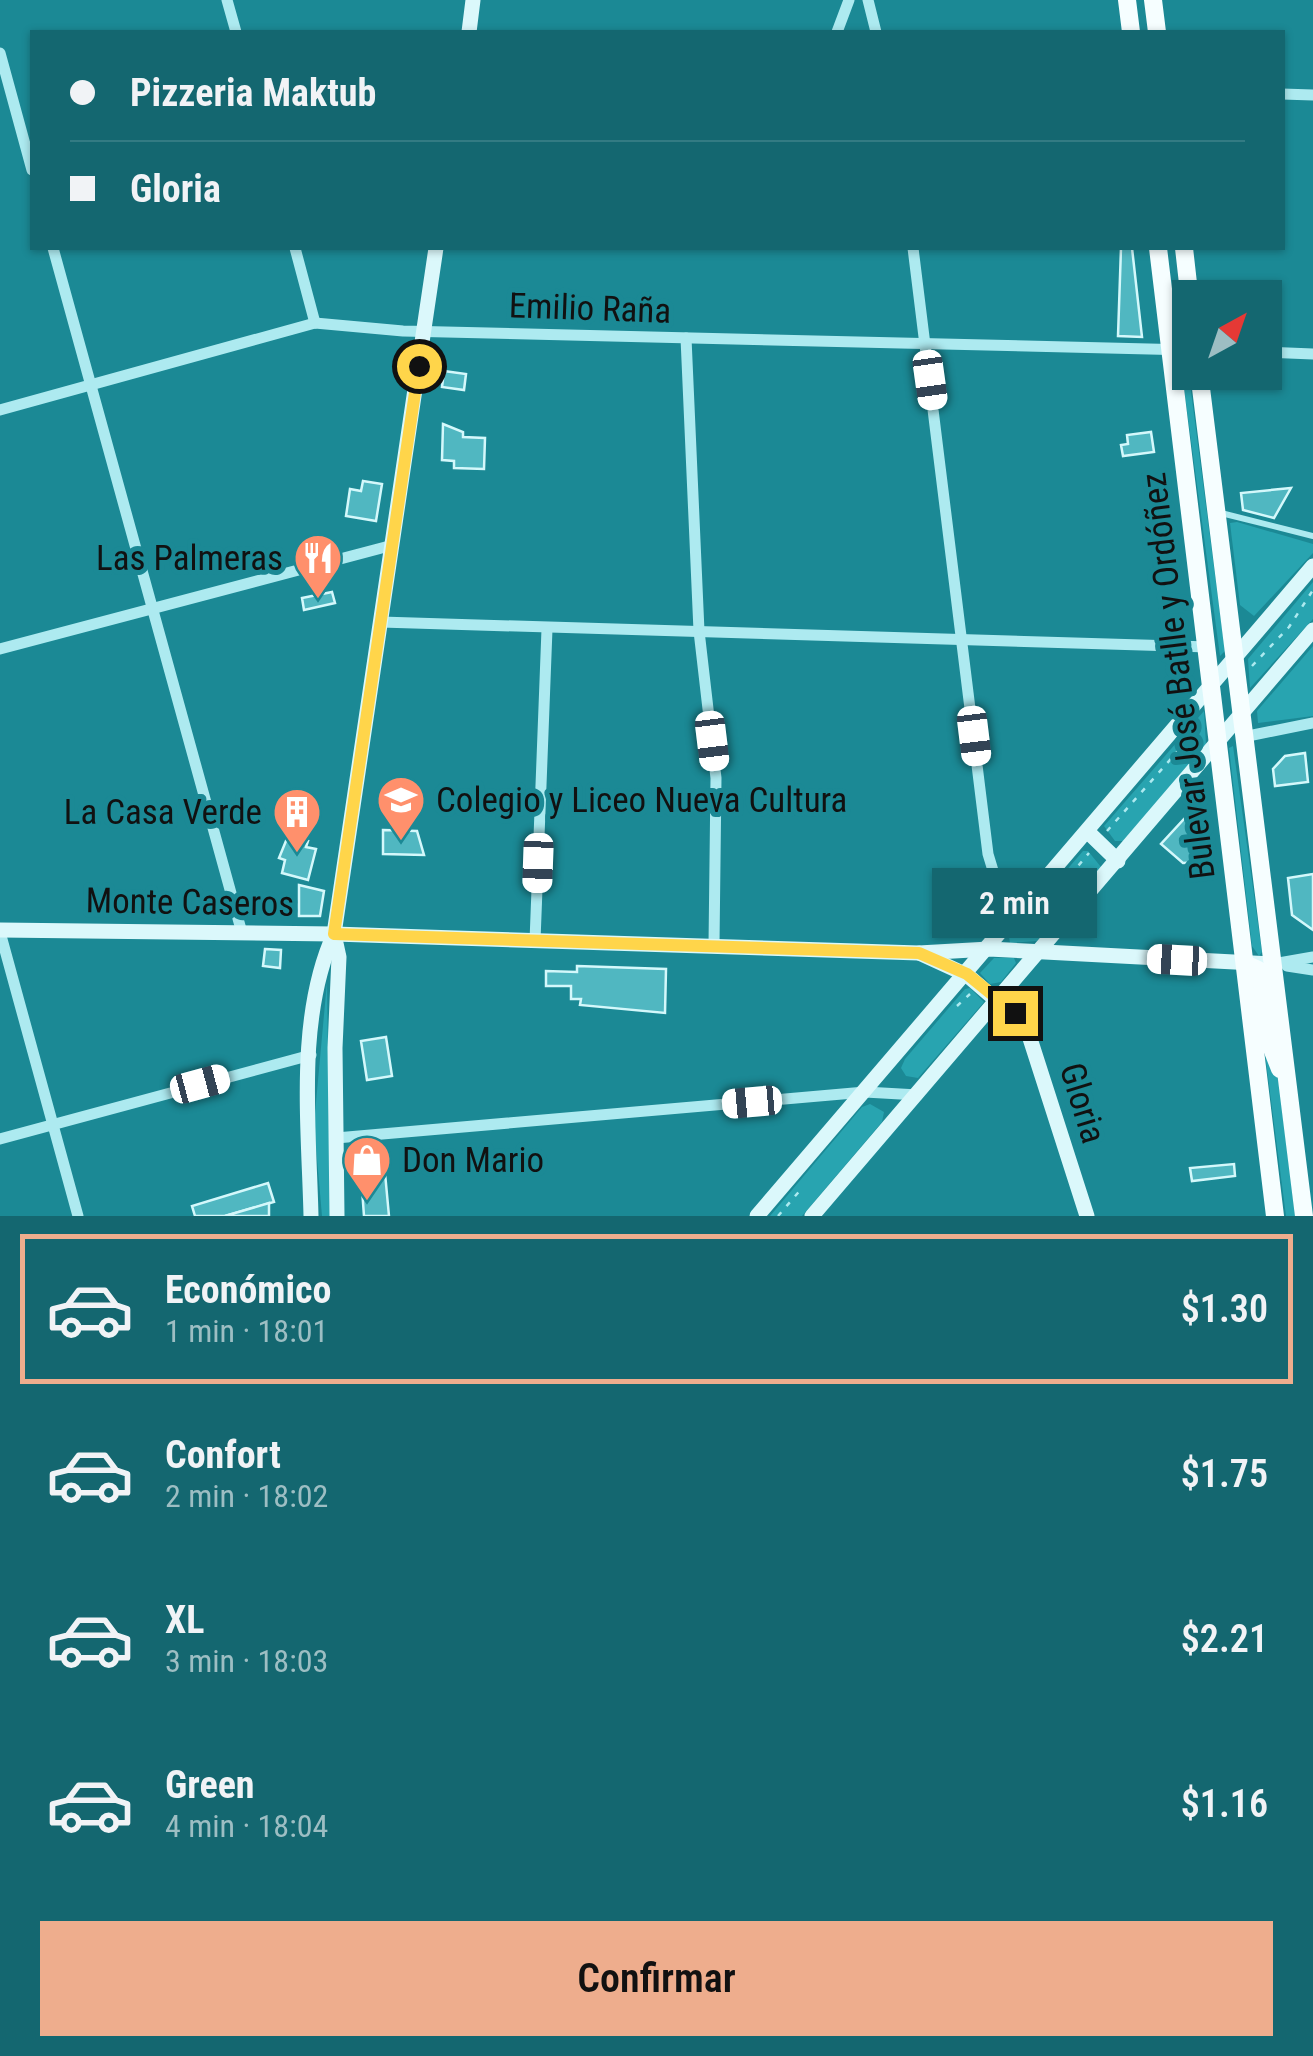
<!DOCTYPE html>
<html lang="es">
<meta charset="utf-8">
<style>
:root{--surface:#146770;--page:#1d6d75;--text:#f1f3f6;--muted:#9dbec3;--line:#337b83;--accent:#eead8d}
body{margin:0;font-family:"Roboto Condensed",sans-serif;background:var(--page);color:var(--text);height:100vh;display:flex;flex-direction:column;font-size:38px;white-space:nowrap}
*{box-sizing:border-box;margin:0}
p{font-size:32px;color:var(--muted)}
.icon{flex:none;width:55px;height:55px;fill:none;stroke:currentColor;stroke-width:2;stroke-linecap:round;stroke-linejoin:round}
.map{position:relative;height:1216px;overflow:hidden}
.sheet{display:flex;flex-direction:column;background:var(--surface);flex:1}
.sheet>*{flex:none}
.banner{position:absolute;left:30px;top:30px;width:1255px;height:220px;border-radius:0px;box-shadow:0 2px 8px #0004;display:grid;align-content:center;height:220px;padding:0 40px;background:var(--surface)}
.needle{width:65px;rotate:40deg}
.controls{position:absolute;left:1172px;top:280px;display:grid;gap:20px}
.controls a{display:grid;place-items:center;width:110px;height:110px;border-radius:0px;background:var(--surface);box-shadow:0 2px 8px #0004;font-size:50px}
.end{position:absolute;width:45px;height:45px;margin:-22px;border:12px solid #ffd54a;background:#111;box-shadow:0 0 0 5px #111}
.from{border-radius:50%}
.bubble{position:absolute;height:70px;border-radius:0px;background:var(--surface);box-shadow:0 2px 8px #0004;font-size:32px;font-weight:600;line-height:70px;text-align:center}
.car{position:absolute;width:30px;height:60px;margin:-30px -15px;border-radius:12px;box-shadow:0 0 8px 2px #0007;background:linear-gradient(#fff 24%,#345 0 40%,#fff 0 76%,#345 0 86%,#fff 0)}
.banner b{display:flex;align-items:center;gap:35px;height:95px;font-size:38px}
.banner b+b{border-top:2px solid var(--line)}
.banner i{width:25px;height:25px;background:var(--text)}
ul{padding:18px 0 0;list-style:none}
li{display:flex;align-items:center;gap:30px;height:150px;margin:0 20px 15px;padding:0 20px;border:5px solid transparent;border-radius:0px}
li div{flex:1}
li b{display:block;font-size:38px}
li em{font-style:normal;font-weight:600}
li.current{border-color:var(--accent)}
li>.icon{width:90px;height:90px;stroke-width:1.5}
.action{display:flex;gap:20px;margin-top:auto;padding:20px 40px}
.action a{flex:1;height:115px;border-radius:0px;background:var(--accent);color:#111;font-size:40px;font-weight:600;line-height:115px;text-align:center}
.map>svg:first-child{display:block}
.green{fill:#28a4b0}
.building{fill:#50b7c1;stroke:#d4f8fb;stroke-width:2.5}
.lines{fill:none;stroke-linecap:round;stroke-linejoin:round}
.path{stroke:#adeaf0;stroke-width:2.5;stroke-dasharray:5 8;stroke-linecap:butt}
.lane{stroke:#adeaf0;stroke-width:6}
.street{stroke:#adeaf0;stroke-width:11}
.secondary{stroke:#dbf8fb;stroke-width:15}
.primary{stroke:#f6feff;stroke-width:18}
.route{stroke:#ffd54a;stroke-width:12}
.labels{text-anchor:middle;stroke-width:10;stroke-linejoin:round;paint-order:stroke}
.street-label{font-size:35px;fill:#111;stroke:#1b8995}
.poi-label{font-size:35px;fill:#111;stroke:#1b8995;text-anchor:end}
</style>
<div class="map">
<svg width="1313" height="1216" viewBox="0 0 1313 1216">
<rect width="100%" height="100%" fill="#1b8995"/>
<g class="green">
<polygon points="1187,361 1225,651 1220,656 1181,366"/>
<polygon points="1237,522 1313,544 1313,553 1254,616 1240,605 1230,523"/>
<polygon points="1313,582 1313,619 1250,688 1248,659"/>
<polygon points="1313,646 1313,716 1258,723 1257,711"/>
<polygon points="1204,711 1206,744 1123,841 1115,841 1104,826"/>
<polygon points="1233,746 1262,952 1259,956 1252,946 1229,748"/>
<polygon points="1083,851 1088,851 1101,867 1037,941 1010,943 1009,937"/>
<polygon points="994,958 1014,958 1016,963 1001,982 990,984 980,973"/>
<polygon points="327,982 330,1216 322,1216 314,1124"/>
<polygon points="970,988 984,1002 918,1078 906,1076 901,1068 905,1059 965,989"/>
<polygon points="1257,992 1279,1084 1295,1216 1286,1216"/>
<polygon points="870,1104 884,1112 882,1122 802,1216 770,1216 862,1107"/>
</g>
<g class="building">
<polygon points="1121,248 1132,248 1142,337 1118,336"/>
<polygon points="444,371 466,374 464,390 442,387"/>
<polygon points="443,424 463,432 463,437 485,438 484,469 454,468 454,461 442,460"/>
<polygon points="1151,432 1154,452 1123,456 1121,445 1128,444 1127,435"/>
<polygon points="363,481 382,484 376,521 346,516 350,489 361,491"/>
<polygon points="1291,488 1274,518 1243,510 1241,493"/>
<polygon points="332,592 335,603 304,610 302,598"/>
<polygon points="1305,753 1308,782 1275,786 1273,769 1285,756"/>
<polygon points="1196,806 1204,862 1183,863 1161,844"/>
<polygon points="383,830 417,831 424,855 383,854"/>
<polygon points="288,836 308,841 306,847 316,849 308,880 282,873 285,860 279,858"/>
<polygon points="1313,874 1313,930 1292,915 1288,878"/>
<polygon points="299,885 324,891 320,916 299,916"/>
<polygon points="265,949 281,950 280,968 263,966"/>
<polygon points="577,966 666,969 665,1013 580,1005 581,999 571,999 571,986 546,986 546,971 577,972"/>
<polygon points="386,1037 392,1076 367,1080 361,1041"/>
<polygon points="1234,1164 1235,1176 1192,1181 1190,1168"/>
<polygon points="385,1173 389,1216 364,1216 361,1175"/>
<polygon points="268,1183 274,1202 225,1216 195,1216 192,1206"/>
<polygon points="269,1203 269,1216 225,1216"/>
</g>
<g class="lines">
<g class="path">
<polyline points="1252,666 1289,627 1313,590"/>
<polyline points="1107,831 1201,725"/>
<polyline points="1020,935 1089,853"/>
<polyline points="957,1006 970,994"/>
<polyline points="778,1216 803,1187"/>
</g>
<polyline class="lane" points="1217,512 1313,536"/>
<g class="street">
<polyline points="227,0 236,32"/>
<polyline points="868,0 876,32"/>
<polyline points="837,32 849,0"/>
<polyline points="0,53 32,170"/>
<polyline points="1282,94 1313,95"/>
<polyline points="53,248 242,933"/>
<polyline points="295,248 315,323"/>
<polyline points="913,248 988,854 998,887 1021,908"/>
<polyline points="686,338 699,631 716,778 714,944"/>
<polyline points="1265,352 1313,354"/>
<polyline points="0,410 315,323 403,331 1190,350"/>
<polyline points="381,622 1209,647"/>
<polyline points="0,649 393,545"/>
<polyline points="1243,737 1313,723"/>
<polyline points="0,932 78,1216"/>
<polyline points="535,941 547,629"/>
<polyline points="1273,964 1313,957"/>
<polyline points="1287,966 1313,970"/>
<polyline points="336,1138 865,1092 918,1095"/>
<polyline points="0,1139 311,1055"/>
</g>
<g class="secondary">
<polyline points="469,32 473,0"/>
<polyline points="1088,832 1118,861"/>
<polyline points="0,930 334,934 919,953 989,949 1273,964"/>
<polyline points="334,934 339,957 335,1048 337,1216"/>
<polyline points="919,953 967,975 1026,1026 1087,1216"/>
<path d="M311,1216C309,1126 296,1018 334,934L436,248"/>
<polyline points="757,1216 1313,566"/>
<polyline points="812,1216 1313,630"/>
</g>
<g class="primary">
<polyline points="1127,0 1131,32"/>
<polyline points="1153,0 1157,32"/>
<polyline points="1158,248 1275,1216"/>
<polyline points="1184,248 1190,301"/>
<polyline points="1199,372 1304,1216"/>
<polyline points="1245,964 1258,970 1262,979 1269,1041 1280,1069"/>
</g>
</g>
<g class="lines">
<polyline class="route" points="419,366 334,934 919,953 967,974 1015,1013"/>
</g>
<defs>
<g id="restaurant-pin" transform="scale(2.5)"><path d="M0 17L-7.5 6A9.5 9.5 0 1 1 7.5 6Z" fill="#ff906c" stroke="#1b8995"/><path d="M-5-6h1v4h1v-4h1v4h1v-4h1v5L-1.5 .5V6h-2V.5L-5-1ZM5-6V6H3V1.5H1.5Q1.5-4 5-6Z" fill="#fff"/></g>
<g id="school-pin" transform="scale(2.5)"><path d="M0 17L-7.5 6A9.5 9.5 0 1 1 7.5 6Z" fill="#ff906c" stroke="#1b8995"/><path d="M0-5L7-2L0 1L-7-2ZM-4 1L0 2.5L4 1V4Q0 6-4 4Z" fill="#fff"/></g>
<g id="building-pin" transform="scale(2.5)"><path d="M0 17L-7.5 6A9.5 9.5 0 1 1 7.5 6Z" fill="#ff906c" stroke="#1b8995"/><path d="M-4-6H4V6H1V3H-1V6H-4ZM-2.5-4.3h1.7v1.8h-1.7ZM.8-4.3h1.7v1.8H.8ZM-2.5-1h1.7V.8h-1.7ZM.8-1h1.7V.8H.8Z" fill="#fff"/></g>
<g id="shop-pin" transform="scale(2.5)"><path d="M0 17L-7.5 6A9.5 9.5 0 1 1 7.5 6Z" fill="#ff906c" stroke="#1b8995"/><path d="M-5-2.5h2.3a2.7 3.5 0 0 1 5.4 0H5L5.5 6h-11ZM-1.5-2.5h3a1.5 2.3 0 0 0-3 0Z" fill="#fff"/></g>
</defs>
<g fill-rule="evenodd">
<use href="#restaurant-pin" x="318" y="558"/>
<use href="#school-pin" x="401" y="800"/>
<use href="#building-pin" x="297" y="812"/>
<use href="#shop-pin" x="367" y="1160"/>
</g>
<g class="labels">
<g class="street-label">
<text transform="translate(590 308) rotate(2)" y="12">Emilio Raña</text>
<text transform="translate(1178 676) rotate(-97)" y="12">Bulevar José Batlle y Ordóñez</text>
<text transform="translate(190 902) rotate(1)" y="12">Monte Caseros</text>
<text transform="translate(1083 1103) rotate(73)" y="12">Gloria</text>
</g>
<g class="poi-label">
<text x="283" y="570">Las Palmeras</text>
<text x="436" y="812" text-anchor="start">Colegio y Liceo Nueva Cultura</text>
<text x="262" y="824">La Casa Verde</text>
<text x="402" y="1172" text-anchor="start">Don Mario</text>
</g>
</g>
</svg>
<div class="controls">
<a><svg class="needle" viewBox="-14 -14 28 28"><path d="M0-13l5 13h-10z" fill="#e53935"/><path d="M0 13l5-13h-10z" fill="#9dbec3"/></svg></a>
</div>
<i class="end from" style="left:419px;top:366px"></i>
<i class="end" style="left:1015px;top:1013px"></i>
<div class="bubble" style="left:932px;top:868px;width:165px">2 min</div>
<i class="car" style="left:930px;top:380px;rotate:172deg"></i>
<i class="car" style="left:974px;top:736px;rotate:173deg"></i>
<i class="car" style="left:712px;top:741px;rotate:173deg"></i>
<i class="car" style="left:538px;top:863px;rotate:182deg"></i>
<i class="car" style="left:1177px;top:960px;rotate:273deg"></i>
<i class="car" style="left:200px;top:1084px;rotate:75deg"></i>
<i class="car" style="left:752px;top:1102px;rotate:265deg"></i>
<div class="banner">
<b><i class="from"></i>Pizzeria Maktub</b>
<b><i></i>Gloria</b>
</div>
</div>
<section class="sheet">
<ul>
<li class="current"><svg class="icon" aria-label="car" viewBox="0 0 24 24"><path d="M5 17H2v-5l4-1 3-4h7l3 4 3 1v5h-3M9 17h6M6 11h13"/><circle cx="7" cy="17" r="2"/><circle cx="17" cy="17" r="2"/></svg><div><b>Económico</b><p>1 min · 18:01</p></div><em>$1.30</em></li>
<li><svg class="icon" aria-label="car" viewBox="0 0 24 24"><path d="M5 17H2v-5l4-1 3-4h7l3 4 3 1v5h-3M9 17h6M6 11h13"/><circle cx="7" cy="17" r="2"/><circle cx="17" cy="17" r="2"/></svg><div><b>Confort</b><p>2 min · 18:02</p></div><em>$1.75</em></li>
<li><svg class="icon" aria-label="car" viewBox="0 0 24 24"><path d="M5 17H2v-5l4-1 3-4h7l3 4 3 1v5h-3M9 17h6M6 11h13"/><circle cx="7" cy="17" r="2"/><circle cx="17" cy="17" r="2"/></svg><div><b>XL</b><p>3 min · 18:03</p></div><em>$2.21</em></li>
<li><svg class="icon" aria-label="car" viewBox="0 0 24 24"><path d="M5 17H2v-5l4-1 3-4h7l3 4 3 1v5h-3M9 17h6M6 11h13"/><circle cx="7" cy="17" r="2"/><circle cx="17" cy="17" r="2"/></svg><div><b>Green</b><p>4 min · 18:04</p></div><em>$1.16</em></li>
</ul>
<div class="action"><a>Confirmar</a></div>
</section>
